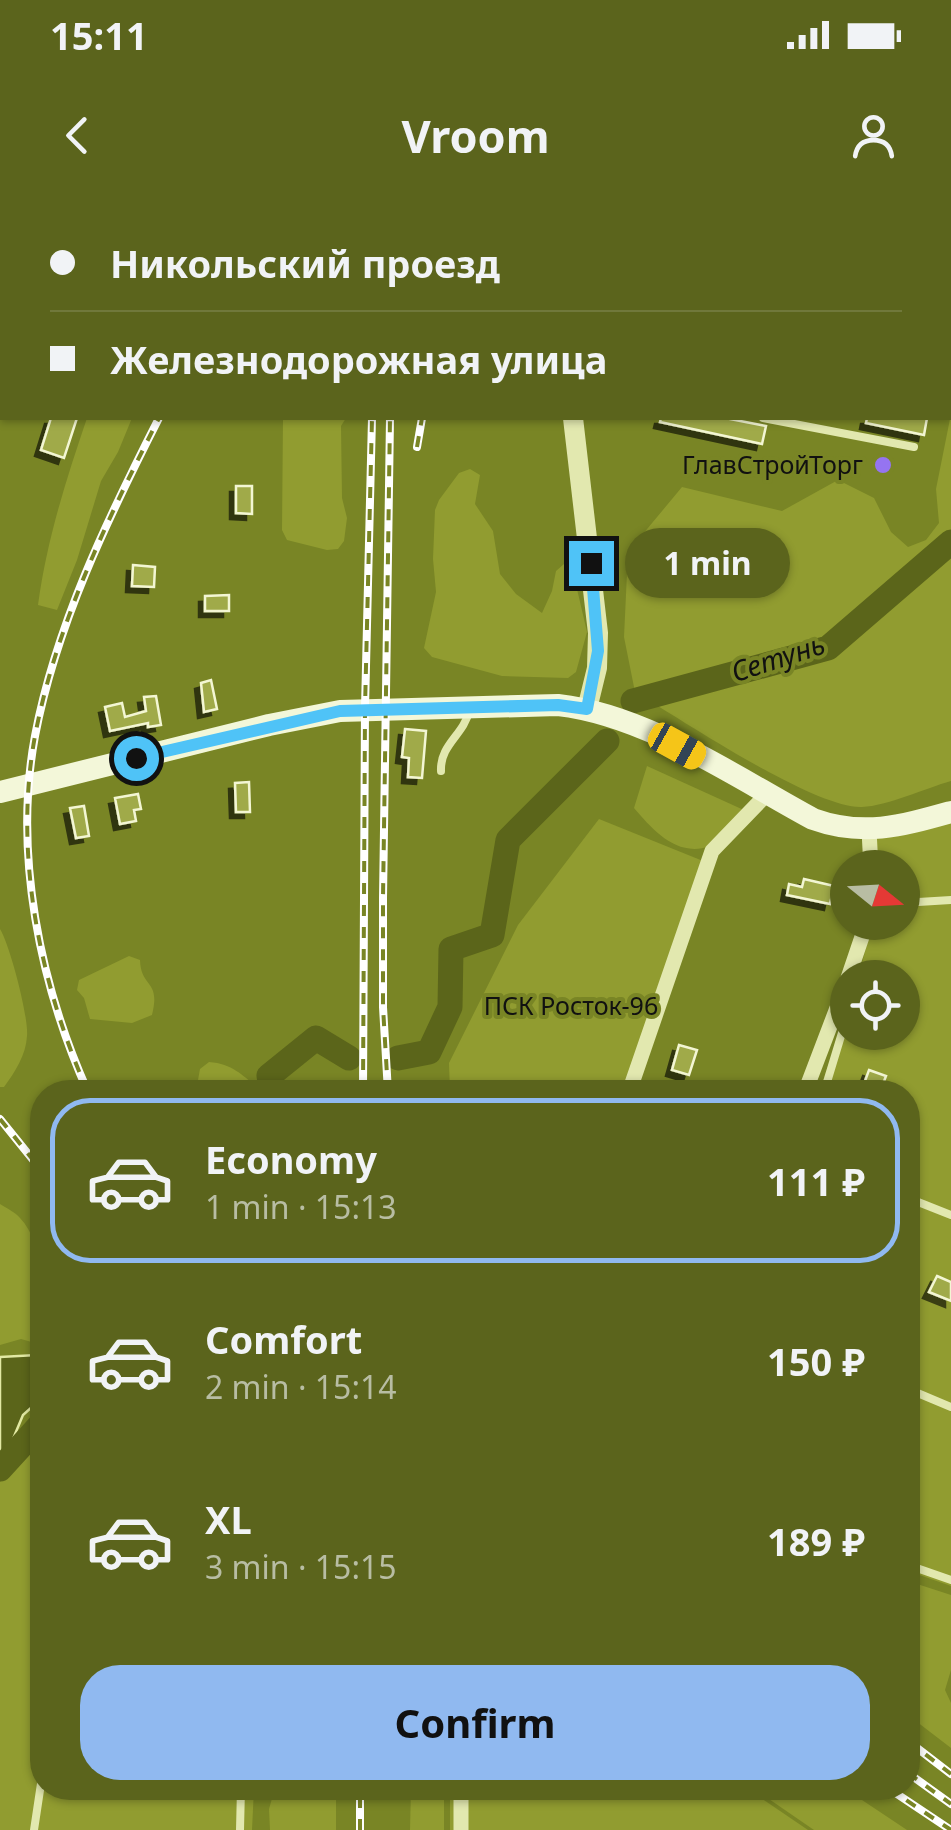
<!DOCTYPE html>
<meta charset="utf-8">
<style>
:root{--surface:#5b641c;--page:#646d29;--text:#f1f3f6;--muted:#b8bda3;--line:#70783b;--accent:#90b9f0}
body{margin:0;font-family:"Noto Sans",sans-serif;background:var(--page);color:var(--text);height:100vh;display:flex;flex-direction:column;font-size:38px;white-space:nowrap}
*{box-sizing:border-box;margin:0}
p{font-size:32px;color:var(--muted)}
.icon{flex:none;width:55px;height:55px;fill:none;stroke:currentColor;stroke-width:2;stroke-linecap:round;stroke-linejoin:round}
.map{position:relative;flex:1;overflow:hidden}
.drawer{position:absolute;left:30px;top:880px;width:890px;height:720px;display:flex;flex-direction:column;background:var(--surface);border-radius:40px;box-shadow:0 2px 8px #0004}
.drawer>*{flex:none}
.banner{position:absolute;left:0px;top:0px;width:952px;height:220px;box-shadow:0 2px 8px #0004;display:grid;align-content:center;height:220px;padding:0 50px;background:var(--surface)}
.needle{width:65px;rotate:108deg}
.tools{position:absolute;left:830px;top:650px;display:grid;gap:20px}
.tools a{display:grid;place-items:center;width:90px;height:90px;border-radius:50%;background:var(--surface);box-shadow:0 2px 8px #0004;font-size:50px}
.end{position:absolute;width:45px;height:45px;margin:-22px;border:12px solid #4fc3f7;background:#111;box-shadow:0 0 0 5px #111}
.from{border-radius:50%}
.bubble{position:absolute;height:70px;border-radius:35px;background:var(--surface);box-shadow:0 2px 8px #0004;font-size:32px;font-weight:700;line-height:70px;text-align:center}
.car{position:absolute;width:30px;height:60px;margin:-30px -15px;border-radius:12px;box-shadow:0 0 8px 2px #0007;background:linear-gradient(#f5c518 24%,#345 0 40%,#f5c518 0 76%,#345 0 86%,#f5c518 0)}
.banner b{display:flex;align-items:center;gap:35px;height:95px;font-size:38px}
.banner b+b{border-top:2px solid var(--line)}
.banner i{width:25px;height:25px;background:var(--text)}
ul{padding:18px 0 0;list-style:none}
li{display:flex;align-items:center;gap:30px;height:165px;margin:0 20px 15px;padding:0 30px;border:5px solid transparent;border-radius:40px}
li div{flex:1}
li b{display:block;font-size:38px}
li em{font-style:normal;font-weight:700}
li.active{border-color:var(--accent)}
li>.icon{width:90px;height:90px;stroke-width:1.5}
.button{display:flex;gap:20px;margin-top:auto;padding:20px 50px}
.button a{flex:1;height:115px;border-radius:40px;background:var(--accent);color:#111;font-size:40px;font-weight:700;line-height:115px;text-align:center}
.status{display:flex;justify-content:space-between;align-items:center;height:70px;padding:0 50px;background:var(--surface);direction:ltr}
.status svg{height:28px;fill:currentColor}
header{display:flex;justify-content:space-between;align-items:center;height:130px;padding:0 50px;background:var(--surface);font-size:45px;font-weight:700}
.map>svg:first-child{display:block}
.green{fill:#919c30}
.water{fill:#5b651a;stroke:#e2e9a3;stroke-width:2.5}
.lines{fill:none;stroke-linecap:round;stroke-linejoin:round}
.river{stroke:#5b651a;stroke-width:25}
.building{fill:#a0aa4a;stroke:#f3f6d3;stroke-width:2.5;filter:url(#shadow)}
.service{stroke:#e2e8af;stroke-width:8}
.minor{stroke:#e2e8af;stroke-width:15}
.tertiary{stroke:#e2e8af;stroke-width:20}
.secondary{stroke:#f3f7d9;stroke-width:22}
.rail-casing{stroke:#fff;stroke-width:8}
.rail{stroke:#798525;stroke-width:4;stroke-dasharray:11;stroke-linecap:butt}
.route{stroke:#4fc3f7;stroke-width:12}
.poi-dot{fill:#9574f1;stroke:#798525;stroke-width:4}
.labels{text-anchor:middle;stroke-width:8;stroke-linejoin:round;paint-order:stroke}
.poi-label{font-size:25px;fill:#111;stroke:#798525;text-anchor:end}
.park-label{font-size:25px;fill:#111;stroke:#798525}
.water-label{font-size:28px;font-style:italic;fill:#111;stroke:#798525}
</style>
<div class="status"><b>15:11</b><svg viewBox="0 0 49 12"><path d="M0 12V9h3v3zM5 12V6h3v6zM10 12V3h3v9zM15 12V0h3v12zM26 1h20v11H26zM47 4h2v5h-2z"/></svg></div>
<header><svg class="icon" aria-label="back" viewBox="0 0 24 24"><path d="M15 5l-7 7 7 7"/></svg>Vroom<svg class="icon" aria-label="person" viewBox="0 0 24 24"><circle cx="12" cy="8" r="4"/><path d="M4 21q1-7 8-7t8 7"/></svg></header>
<div class="map">
<svg width="951" height="1630" viewBox="0 0 951 1630">
<defs>
<filter id="shadow"><feDropShadow dx="-6" dy="6" stdDeviation="0" flood-color="#0009"/></filter>
</defs>
<rect width="100%" height="100%" fill="#798525"/>
<g class="green">
<path d="M951,214V581C926,588 887,606 862,607C814,609 681,519 635,492L624,437L628,352L682,287L782,311L838,280L874,298L891,332L908,347L926,340L939,323L936,289Z"/>
<path d="M87,218H132L118,252L101,281L77,360L57,410L38,405C47,339 66,280 87,218Z"/>
<polygon points="283,218 346,218 341,226 342,298 347,318 344,341 338,349 327,350 287,340 282,330"/>
<polygon points="470,269 480,275 475,304 493,331 500,374 516,394 542,413 552,391 556,371 564,364 574,368 580,378 577,389 587,432 576,472 568,478 502,476 432,457 424,448 436,392 433,359 435,310 439,300 459,273"/>
<path d="M647,566L746,611C736,621 723,641 710,646C677,658 653,630 634,608Z"/>
<polygon points="951,612 951,1386 908,1371 908,892 819,892 847,811 848,832 902,832 902,778 858,777 873,723 902,722 902,668 873,667 869,630"/>
<polygon points="599,619 708,663 629,892 450,892 449,863 518,725"/>
<path d="M0,729C10,745 29,818 27,836C26,855 15,872 4,887H0Z"/>
<path d="M129,756L140,760C141,789 161,779 152,815L132,823L90,819L84,798L77,790L79,780Z"/>
<path d="M209,862C240,864 245,884 271,892H205L198,880L200,869Z"/>
<path d="M0,1004C6,1008 15,1012 20,1018C48,1048 43,1107 42,1145L21,1139L0,1145Z"/>
<polygon points="42,1227 42,1588 254,1588 252,1630 0,1630 0,1282"/>
<polygon points="908,1381 951,1395 951,1470 945,1490 951,1503 951,1548 908,1515"/>
<polygon points="275,1588 336,1588 336,1630 270,1630 269,1609"/>
<polygon points="411,1588 444,1588 444,1630 410,1630"/>
<polygon points="450,1588 746,1588 808,1630 450,1630"/>
<polygon points="753,1588 844,1588 907,1630 814,1630"/>
</g>
<polygon class="water" points="37,1155 42,1159 42,1198 23,1215 5,1258 0,1259 0,1157"/>
<g class="lines">
<g class="river">
<polyline points="633,501 828,448 951,342"/>
<polyline points="398,858 429,852 450,807 451,749 492,735 508,640 607,541"/>
<polyline points="272,892 269,876 316,838 349,858"/>
<polyline points="0,1269 42,1223"/>
</g>
</g>
<g class="building">
<polygon points="51,218 77,218 64,258 41,250"/>
<polygon points="661,218 725,218 766,226 762,244 660,222"/>
<polygon points="867,218 927,218 924,235 866,223"/>
<polygon points="236,286 252,286 252,314 236,313"/>
<polygon points="133,365 155,367 154,387 132,386"/>
<polygon points="229,395 229,411 205,411 205,396"/>
<polygon points="211,480 217,509 204,512 201,483"/>
<polygon points="156,496 161,525 148,527 148,523 110,531 105,507 122,503 125,517 146,511 144,497"/>
<polygon points="405,529 426,531 422,578 408,577 409,558 402,557"/>
<polygon points="249,582 250,612 236,612 235,583"/>
<polygon points="138,594 141,609 134,610 136,621 120,624 115,598"/>
<polygon points="84,606 89,636 76,638 70,608"/>
<polygon points="804,679 834,686 830,704 787,695 789,684 802,687"/>
<polygon points="679,845 697,850 689,875 672,870"/>
<polygon points="869,870 886,876 880,892 861,892"/>
<polygon points="937,1076 951,1082 951,1101 929,1092"/>
</g>
<g class="lines">
<g class="service">
<polyline points="793,0 807,2"/>
<polyline points="723,2 724,0"/>
<polyline points="844,2 844,0"/>
<polyline points="950,29 951,29"/>
<polyline points="763,218 914,247"/>
<path d="M441,571C440,544 464,535 469,511"/>
<polyline points="902,703 951,700"/>
<polyline points="824,892 848,813"/>
<polyline points="908,998 951,1015"/>
<polyline points="908,1189 951,1207"/>
<polyline points="908,1365 951,1380"/>
<polyline points="34,1630 42,1577"/>
<polyline points="240,1630 241,1588"/>
</g>
<g class="minor">
<polyline points="869,630 871,668"/>
<polyline points="848,778 867,722"/>
<polyline points="629,892 712,651 767,594"/>
<polyline points="805,892 848,779"/>
<polyline points="461,1588 461,1630"/>
<polyline points="494,1588 702,1591"/>
</g>
<g class="tertiary">
<polyline points="558,2 558,0"/>
<polyline points="573,218 598,433 597,468 587,509"/>
</g>
<path class="secondary" d="M0,592L269,525L340,511L558,505C647,515 735,577 813,619C863,637 901,626 951,612"/>
<g class="rail-casing">
<g id="rail">
<polyline points="374,0 374,2"/>
<polyline points="250,2 251,0"/>
<polyline points="393,2 393,0"/>
<polyline points="505,2 506,0"/>
<polyline points="417,247 422,218"/>
<path d="M88,892C40,785 13,654 35,536C56,425 108,318 159,218"/>
<polyline points="363,892 365,508 372,218"/>
<polyline points="388,892 383,807 383,698 390,218"/>
<polyline points="0,919 42,971"/>
<polyline points="908,1541 951,1574"/>
<polyline points="908,1573 951,1604"/>
<polyline points="888,1588 951,1630"/>
<polyline points="360,1630 360,1588"/>
</g>
</g>
<use href="#rail" class="rail"/>
</g>
<g class="lines">
<polyline class="route" points="136,558 340,511 558,505 587,509 598,451 591,363"/>
</g>
<circle class="poi-dot" cx="883" cy="265" r="10"/>
<g class="labels">
<g class="poi-label">
<text x="863" y="274">ГлавСтройТорг</text>
</g>
<g class="park-label">
<text x="571" y="815">ПСК Росток-96</text>
</g>
<g class="water-label">
<text transform="translate(778 458) rotate(-18)" y="10">Сетунь</text>
</g>
</g>
</svg>
<div class="tools">
<a><svg class="needle" viewBox="-14 -14 28 28"><path d="M0-13l5 13h-10z" fill="#e53935"/><path d="M0 13l5-13h-10z" fill="#b8bda3"/></svg></a>
<a><svg class="icon" aria-label="locate" viewBox="0 0 24 24"><circle cx="12" cy="12" r="6"/><path d="M12 2v4M12 18v4M2 12h4M18 12h4"/></svg></a>
</div>
<i class="end from" style="left:136px;top:558px"></i>
<i class="end" style="left:591px;top:363px"></i>
<div class="bubble" style="left:625px;top:328px;width:165px">1 min</div>
<i class="car" style="left:677px;top:546px;rotate:119deg"></i>
<div class="banner">
<b><i class="from"></i>Никольский проезд</b>
<b><i></i>Железнодорожная улица</b>
</div>
<section class="drawer">
<ul>
<li class="active"><svg class="icon" aria-label="car" viewBox="0 0 24 24"><path d="M5 17H2v-5l4-1 3-4h7l3 4 3 1v5h-3M9 17h6M6 11h13"/><circle cx="7" cy="17" r="2"/><circle cx="17" cy="17" r="2"/></svg><div><b>Economy</b><p>1 min · 15:13</p></div><em>111 ₽</em></li>
<li><svg class="icon" aria-label="car" viewBox="0 0 24 24"><path d="M5 17H2v-5l4-1 3-4h7l3 4 3 1v5h-3M9 17h6M6 11h13"/><circle cx="7" cy="17" r="2"/><circle cx="17" cy="17" r="2"/></svg><div><b>Comfort</b><p>2 min · 15:14</p></div><em>150 ₽</em></li>
<li><svg class="icon" aria-label="car" viewBox="0 0 24 24"><path d="M5 17H2v-5l4-1 3-4h7l3 4 3 1v5h-3M9 17h6M6 11h13"/><circle cx="7" cy="17" r="2"/><circle cx="17" cy="17" r="2"/></svg><div><b>XL</b><p>3 min · 15:15</p></div><em>189 ₽</em></li>
</ul>
<div class="button"><a>Confirm</a></div>
</section>
</div>
